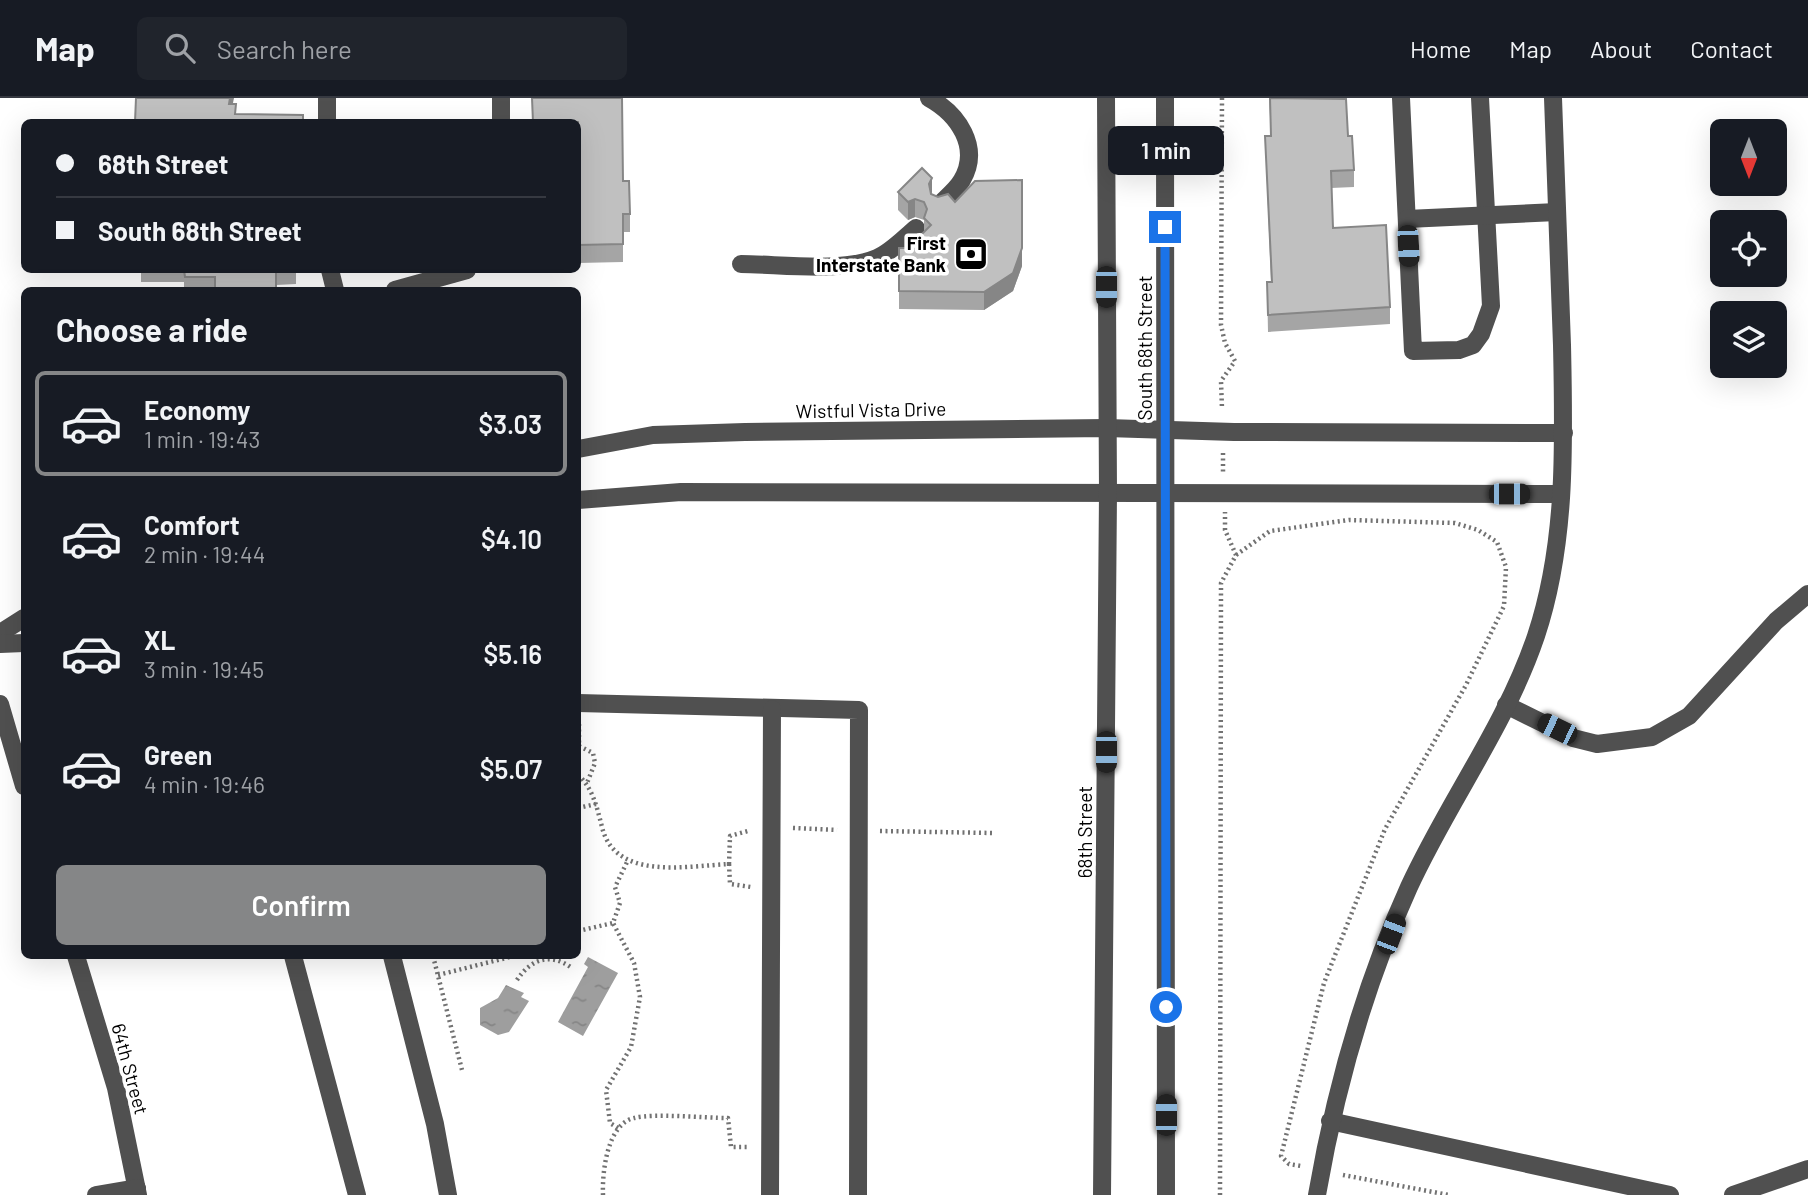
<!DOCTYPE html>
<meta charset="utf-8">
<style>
:root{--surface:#171b24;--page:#20242c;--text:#f1f3f6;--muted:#9ea1a6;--line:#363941;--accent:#858687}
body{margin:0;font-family:Barlow,sans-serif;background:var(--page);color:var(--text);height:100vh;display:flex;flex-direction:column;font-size:26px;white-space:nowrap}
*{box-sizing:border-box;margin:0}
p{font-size:23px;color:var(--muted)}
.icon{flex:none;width:38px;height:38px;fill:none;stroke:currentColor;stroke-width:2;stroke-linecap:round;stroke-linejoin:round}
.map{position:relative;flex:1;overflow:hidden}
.details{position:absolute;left:21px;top:189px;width:560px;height:672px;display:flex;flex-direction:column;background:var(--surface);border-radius:10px;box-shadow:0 7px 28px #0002}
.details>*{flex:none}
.top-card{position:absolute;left:21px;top:21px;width:560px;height:154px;border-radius:10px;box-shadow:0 7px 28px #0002;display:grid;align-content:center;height:154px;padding:0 35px;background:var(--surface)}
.needle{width:46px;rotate:180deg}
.controls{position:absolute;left:1710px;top:21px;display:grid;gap:14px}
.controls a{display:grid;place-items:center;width:77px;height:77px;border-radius:10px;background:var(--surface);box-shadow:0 7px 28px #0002;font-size:35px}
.end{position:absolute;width:32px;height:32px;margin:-16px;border:9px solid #1a73e8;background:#fff;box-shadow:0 0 0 4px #fff}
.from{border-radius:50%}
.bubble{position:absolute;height:49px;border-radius:10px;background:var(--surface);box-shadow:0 7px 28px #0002;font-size:23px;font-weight:600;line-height:49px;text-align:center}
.car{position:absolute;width:21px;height:42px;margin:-21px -10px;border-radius:9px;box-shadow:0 0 5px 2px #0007;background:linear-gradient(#222 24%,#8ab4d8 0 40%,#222 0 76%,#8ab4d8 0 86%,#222 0)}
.top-card b{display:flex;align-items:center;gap:24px;height:66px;font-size:26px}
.top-card b+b{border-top:2px solid var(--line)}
.top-card i{width:18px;height:18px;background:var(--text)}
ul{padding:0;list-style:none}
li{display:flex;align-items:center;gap:21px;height:105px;margin:0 14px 10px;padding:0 21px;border:4px solid transparent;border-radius:10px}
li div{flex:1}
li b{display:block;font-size:26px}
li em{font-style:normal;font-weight:600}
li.active{border-color:var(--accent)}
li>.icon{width:63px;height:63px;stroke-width:1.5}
h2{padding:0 35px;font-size:32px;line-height:84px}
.cta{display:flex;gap:14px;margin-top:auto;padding:14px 35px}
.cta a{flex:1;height:80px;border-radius:10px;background:var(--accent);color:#fff;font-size:28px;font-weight:600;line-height:80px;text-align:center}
header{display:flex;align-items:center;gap:42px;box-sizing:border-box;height:98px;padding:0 35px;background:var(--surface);border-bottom:2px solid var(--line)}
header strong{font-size:33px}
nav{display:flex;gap:38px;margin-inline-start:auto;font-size:24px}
.search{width:490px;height:63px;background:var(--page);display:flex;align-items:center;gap:18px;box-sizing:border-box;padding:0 24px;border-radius:10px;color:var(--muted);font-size:26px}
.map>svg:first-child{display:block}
.water{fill:url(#water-ripples)}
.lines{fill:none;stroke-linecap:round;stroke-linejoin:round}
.path{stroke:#727272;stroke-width:4.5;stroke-dasharray:2 3.5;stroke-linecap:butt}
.minor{stroke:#505050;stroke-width:18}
.wall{fill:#a5a5a5}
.shaded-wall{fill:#868686}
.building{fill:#c0c0c0;stroke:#868686;stroke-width:2}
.route{stroke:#1a73e8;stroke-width:9}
.labels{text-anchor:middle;stroke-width:7;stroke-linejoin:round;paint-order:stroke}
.poi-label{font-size:19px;font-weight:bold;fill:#000;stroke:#fff;text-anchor:end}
.street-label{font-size:19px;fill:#000;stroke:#fff}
</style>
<header>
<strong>Map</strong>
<div class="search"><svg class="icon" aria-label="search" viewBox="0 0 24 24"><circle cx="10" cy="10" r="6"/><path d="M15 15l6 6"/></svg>Search here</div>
<nav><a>Home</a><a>Map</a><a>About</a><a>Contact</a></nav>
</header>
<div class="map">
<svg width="1808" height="1097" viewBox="0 0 1808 1097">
<defs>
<pattern id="water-ripples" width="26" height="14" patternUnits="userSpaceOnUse" patternTransform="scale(1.75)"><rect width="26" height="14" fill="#9e9e9e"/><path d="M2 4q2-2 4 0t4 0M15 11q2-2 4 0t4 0" fill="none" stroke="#868686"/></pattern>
</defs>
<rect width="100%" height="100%" fill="#fff"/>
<g class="water">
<polygon points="588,859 618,875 583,938 558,924 588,869 584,866"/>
<polygon points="506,887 524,895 521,899 529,903 509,934 498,937 480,927 480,910 498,900"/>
</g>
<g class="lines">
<g class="path">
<polyline points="1222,0 1221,227 1225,245 1235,263 1221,283 1222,311"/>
<polyline points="1223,355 1223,374"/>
<polyline points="1236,457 1270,433 1349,422 1455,425 1478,432 1497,444 1506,469 1504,508 1466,587 1385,731 1324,885 1281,1058 1289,1066 1301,1068"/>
<polyline points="579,626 579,648 593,655 595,665 587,685"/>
<path d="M578,677C593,690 597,710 602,729C615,783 686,768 729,766L730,738L748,733"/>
<polyline points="578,710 596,706"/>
<polyline points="793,730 837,732"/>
<polyline points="880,733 993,735"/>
<polyline points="729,766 730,786 751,789"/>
<polyline points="578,833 613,825"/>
<polyline points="433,858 462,972"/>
<polyline points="438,877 514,858"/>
<path d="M517,882C531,861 550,854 572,870"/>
<polyline points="618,1030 610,1025 606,992 631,949 640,899 634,865 613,825 620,805 615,789 628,762"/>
<polyline points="1343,1077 1449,1097"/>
<path d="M603,1097C602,1075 607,1026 634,1020C653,1015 705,1020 728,1020L731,1049H749"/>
<polyline points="1220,1097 1221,485 1236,457 1225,432 1225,414"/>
</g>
<g class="minor">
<polyline points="327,0 327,24"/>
<path d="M929,0C958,16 981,49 962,82C957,91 947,99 940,106"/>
<polyline points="1165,0 1166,1097"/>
<polyline points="1401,0 1413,253 1459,252 1473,247 1481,236 1491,208 1480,0"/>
<polyline points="501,24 501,0"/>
<polyline points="1407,121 1557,114"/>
<path d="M741,166C779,166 842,175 877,160C891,154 903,141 916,130"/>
<polyline points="330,172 335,192"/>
<polyline points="395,192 467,172"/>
<polyline points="578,351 653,337 745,334 1107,330 1234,334 1564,335"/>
<polyline points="578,402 681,394 1561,396"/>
<polyline points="0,535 24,520"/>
<polyline points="0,546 24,545"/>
<polyline points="578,605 859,612 858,1097"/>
<polyline points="0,606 24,688"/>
<polyline points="1506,607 1573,640 1597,646 1652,639 1689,618 1776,523 1808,496"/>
<polyline points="76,858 116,990 138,1097"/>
<polyline points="293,858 357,1097"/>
<polyline points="392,858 435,1026 448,1097"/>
<polyline points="1330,1023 1670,1097"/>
<polyline points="96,1097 137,1090"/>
<polyline points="770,1097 772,611"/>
<polyline points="1102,1097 1108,395 1106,0"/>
<path d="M1317,1097C1335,993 1365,886 1409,789C1448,704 1506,627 1536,538C1567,445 1564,344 1562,247C1559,165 1556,82 1553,0"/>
<polyline points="1733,1097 1808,1071"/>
</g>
</g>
<g class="wall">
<polygon points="1269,0 1337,0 1348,38 1354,72 1354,89 1331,90 1333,130 1390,209 1390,226 1268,234 1267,184 1271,184 1265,38 1271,38"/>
<polygon points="578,24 623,83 630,116 630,134 623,134 623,164 578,165"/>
<polygon points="898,94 932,96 1022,168 1013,193 984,212 899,211 899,150 908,150 924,134 924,122 915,119 908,122 898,112"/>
<polygon points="141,172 296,172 296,186 276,187 276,192 184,192 184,184 141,184"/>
</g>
<g class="shaded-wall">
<polygon points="230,0 234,0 229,24 229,6"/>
<polygon points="932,80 932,98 929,86"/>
<polygon points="915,101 915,119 908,122 908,104"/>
<polygon points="1022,150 1022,168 1013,193 984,212 984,194"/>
</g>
<g class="building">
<polygon points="136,0 230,0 229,6 236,6 235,16 303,17 303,24 135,24"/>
<polygon points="532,0 622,0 623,83 629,83 630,116 623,116 623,146 578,147 578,24 533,24"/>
<polygon points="1270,0 1346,1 1348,38 1352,38 1354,72 1331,73 1333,130 1386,127 1390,209 1268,217 1267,184 1272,184 1265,38 1271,38"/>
<polygon points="922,70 932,80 929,86 931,96 938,99 948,96 955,104 975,83 1022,82 1022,150 1013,175 984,194 899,193 899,150 908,150 931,127 924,120 927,111 924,104 915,101 908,104 898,94"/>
<polygon points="184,172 276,172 276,192 215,192 215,179 185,179"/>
</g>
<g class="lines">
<polyline class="route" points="1165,129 1166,909"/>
</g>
<defs>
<g id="bank-square" transform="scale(1.75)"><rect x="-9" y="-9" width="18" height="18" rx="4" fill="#000" stroke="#fff"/><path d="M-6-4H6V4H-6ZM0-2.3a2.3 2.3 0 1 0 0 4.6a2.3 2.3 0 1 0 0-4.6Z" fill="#fff"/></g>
</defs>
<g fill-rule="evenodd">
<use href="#bank-square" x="971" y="156"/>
</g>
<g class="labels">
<g class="poi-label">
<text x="946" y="152">First<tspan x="946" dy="22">Interstate Bank</tspan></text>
</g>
<g class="street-label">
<text transform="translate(1145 250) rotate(-90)" y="7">South 68th Street</text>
<text transform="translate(871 312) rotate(-1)" y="7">Wistful Vista Drive</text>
<text transform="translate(1085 734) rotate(-90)" y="7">68th Street</text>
<text transform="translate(130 971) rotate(75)" y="7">64th Street</text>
</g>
</g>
</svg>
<div class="controls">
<a><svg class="needle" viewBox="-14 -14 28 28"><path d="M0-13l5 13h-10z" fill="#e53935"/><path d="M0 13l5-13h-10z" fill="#9ea1a6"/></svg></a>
<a><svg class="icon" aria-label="locate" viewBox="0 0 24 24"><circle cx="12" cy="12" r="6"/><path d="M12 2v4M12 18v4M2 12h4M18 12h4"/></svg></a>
<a><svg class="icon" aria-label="layers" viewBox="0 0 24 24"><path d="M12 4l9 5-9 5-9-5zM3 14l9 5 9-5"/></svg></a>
</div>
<i class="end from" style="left:1166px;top:909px"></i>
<i class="end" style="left:1165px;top:129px"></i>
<div class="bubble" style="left:1108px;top:28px;width:116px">1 min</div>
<i class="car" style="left:1408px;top:148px;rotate:177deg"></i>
<i class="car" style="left:1106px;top:189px;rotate:180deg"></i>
<i class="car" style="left:1509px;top:396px;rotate:90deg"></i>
<i class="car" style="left:1557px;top:631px;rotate:296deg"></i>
<i class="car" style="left:1106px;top:654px;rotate:180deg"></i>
<i class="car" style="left:1391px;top:836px;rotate:21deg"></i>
<i class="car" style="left:1166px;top:1017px;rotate:0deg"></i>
<div class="top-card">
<b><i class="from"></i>68th Street</b>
<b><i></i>South 68th Street</b>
</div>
<section class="details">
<h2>Choose a ride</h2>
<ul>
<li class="active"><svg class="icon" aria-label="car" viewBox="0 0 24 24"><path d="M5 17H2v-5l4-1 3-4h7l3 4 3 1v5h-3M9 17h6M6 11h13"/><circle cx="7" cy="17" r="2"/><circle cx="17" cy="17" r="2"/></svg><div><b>Economy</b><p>1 min · 19:43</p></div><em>$3.03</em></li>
<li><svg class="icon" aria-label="car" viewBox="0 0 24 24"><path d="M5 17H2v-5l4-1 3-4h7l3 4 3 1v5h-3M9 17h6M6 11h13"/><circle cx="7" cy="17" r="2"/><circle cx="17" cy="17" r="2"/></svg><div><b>Comfort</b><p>2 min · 19:44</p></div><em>$4.10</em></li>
<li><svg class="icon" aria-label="car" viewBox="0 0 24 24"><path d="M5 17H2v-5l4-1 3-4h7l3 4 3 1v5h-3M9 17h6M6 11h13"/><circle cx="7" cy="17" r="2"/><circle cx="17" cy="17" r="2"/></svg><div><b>XL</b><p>3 min · 19:45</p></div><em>$5.16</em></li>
<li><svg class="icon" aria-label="car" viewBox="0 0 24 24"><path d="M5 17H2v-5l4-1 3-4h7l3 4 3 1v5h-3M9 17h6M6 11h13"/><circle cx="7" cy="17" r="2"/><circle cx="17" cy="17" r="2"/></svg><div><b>Green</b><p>4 min · 19:46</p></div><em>$5.07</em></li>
</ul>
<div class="cta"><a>Confirm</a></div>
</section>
</div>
